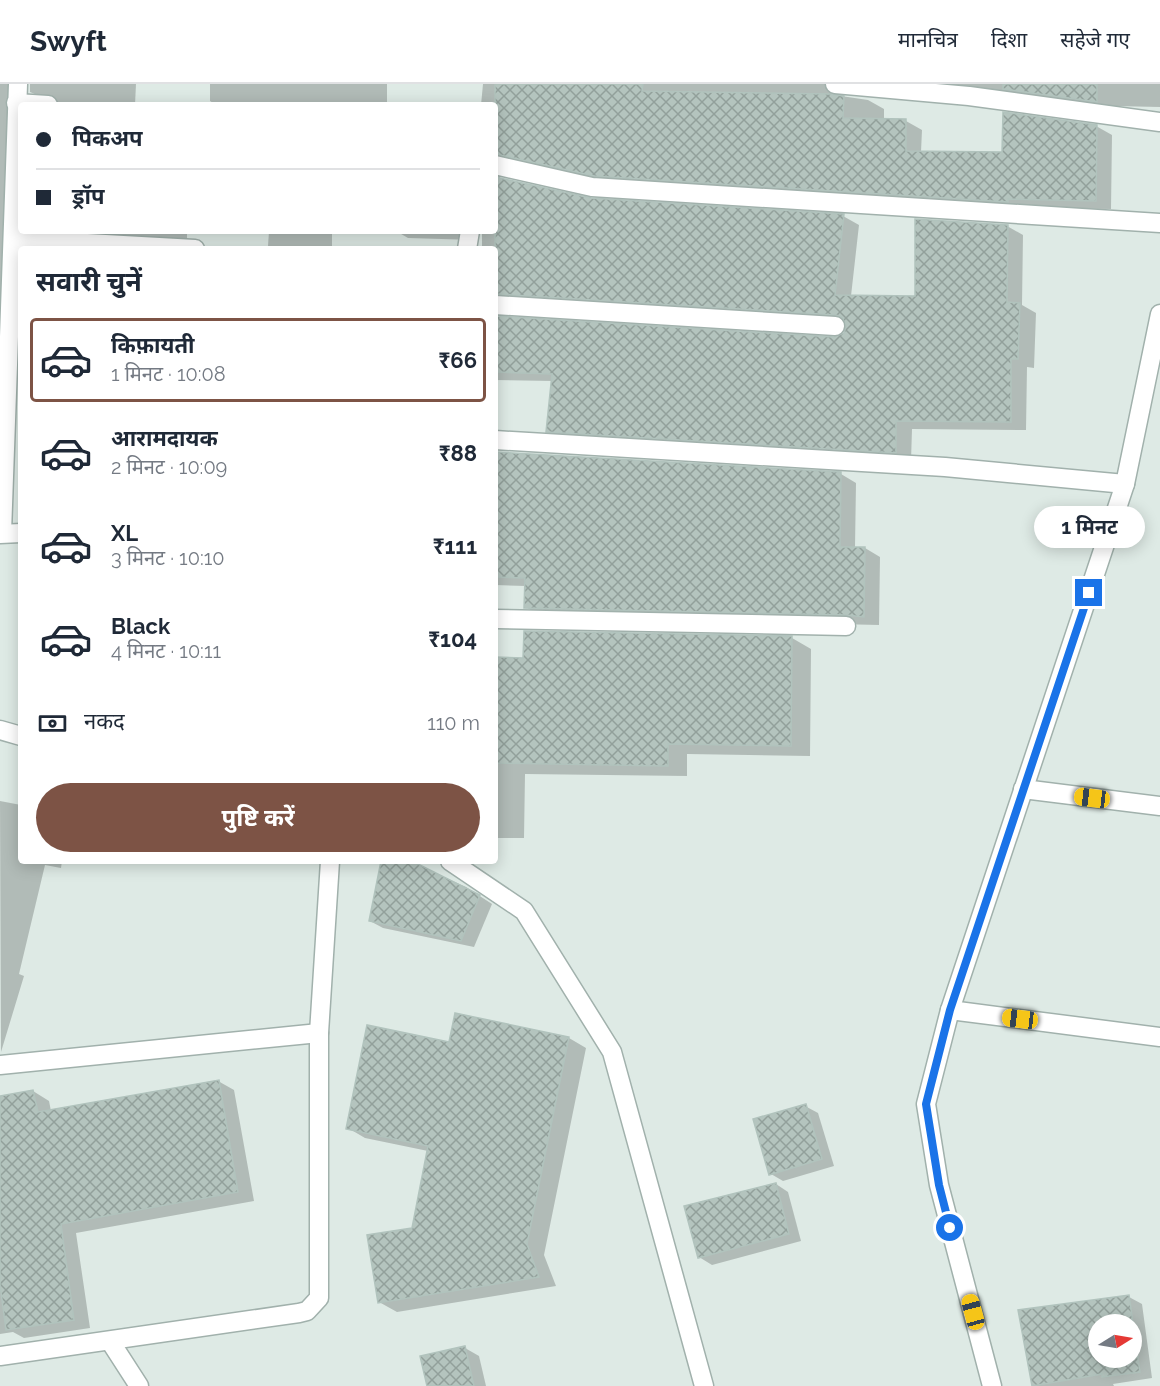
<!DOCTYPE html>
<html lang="hi">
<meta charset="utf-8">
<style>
:root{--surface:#fff;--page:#f2f2f3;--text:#1f2937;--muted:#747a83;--line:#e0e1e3;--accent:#7d5345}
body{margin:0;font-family:Raleway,"Noto Sans Devanagari",sans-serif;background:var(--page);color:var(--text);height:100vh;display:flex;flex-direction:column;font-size:22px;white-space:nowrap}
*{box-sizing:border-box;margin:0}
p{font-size:20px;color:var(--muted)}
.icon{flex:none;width:33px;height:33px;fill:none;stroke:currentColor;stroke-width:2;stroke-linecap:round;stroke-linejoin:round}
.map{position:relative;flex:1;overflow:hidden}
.details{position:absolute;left:18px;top:162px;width:480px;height:618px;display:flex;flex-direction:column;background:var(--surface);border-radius:6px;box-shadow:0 3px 15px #0003}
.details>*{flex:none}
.guide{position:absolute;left:18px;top:18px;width:480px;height:132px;border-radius:6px;box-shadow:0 3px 15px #0003;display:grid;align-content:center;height:132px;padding:0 18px;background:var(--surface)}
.needle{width:39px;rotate:79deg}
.controls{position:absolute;left:1088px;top:1230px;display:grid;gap:12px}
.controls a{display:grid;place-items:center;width:54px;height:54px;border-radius:50%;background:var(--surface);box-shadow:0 3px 15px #0003;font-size:30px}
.end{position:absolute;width:27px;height:27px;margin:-14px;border:8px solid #1a73e8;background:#fff;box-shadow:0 0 0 3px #fff}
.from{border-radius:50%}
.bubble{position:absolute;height:42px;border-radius:21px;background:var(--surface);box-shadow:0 3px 15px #0003;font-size:20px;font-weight:700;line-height:42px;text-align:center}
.car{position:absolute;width:18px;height:36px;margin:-18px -9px;border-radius:8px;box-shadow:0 0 4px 2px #0007;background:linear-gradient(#f5c518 24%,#345 0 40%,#f5c518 0 76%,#345 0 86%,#f5c518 0)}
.guide b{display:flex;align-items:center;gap:21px;height:57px;font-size:22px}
.guide b+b{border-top:2px solid var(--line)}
.guide i{width:15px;height:15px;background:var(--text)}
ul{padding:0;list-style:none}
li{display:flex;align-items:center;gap:18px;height:84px;margin:0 12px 9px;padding:0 6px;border:3px solid transparent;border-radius:6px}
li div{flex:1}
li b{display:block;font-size:22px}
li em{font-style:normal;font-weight:700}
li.active{border-color:var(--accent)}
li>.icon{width:54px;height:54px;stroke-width:1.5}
h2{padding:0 18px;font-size:27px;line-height:72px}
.pay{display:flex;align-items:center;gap:15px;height:66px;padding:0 18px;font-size:22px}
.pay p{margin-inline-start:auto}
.button{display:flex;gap:12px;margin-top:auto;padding:12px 18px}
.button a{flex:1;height:69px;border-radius:36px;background:var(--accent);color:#fff;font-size:24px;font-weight:700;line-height:69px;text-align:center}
header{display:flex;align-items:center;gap:36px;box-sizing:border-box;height:84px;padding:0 30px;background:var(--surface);border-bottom:2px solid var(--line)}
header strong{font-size:28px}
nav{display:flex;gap:33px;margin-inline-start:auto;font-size:21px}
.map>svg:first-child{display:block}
.shadow{fill:#0003;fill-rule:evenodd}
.building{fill:url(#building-cross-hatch);stroke:#b1c3bd;stroke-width:1.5;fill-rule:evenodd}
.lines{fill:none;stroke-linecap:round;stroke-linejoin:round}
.street-casing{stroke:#a1b1ac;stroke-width:21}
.street{stroke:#fff;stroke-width:18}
.route{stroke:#1a73e8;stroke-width:8}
</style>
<header>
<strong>Swyft</strong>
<nav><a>मानचित्र</a><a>दिशा</a><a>सहेजे गए</a></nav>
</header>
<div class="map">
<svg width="1160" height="1302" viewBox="0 0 1160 1302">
<defs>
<pattern id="building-cross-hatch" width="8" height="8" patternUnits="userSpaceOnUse" patternTransform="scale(1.5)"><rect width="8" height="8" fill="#b4c4be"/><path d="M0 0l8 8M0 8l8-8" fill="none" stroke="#92a09b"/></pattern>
</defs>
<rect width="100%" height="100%" fill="#deeae5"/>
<g class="shadow">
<polygon points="0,0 28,0 22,8 13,253 0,252"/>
<polygon points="30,0 136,0 135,21 61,21 30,8"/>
<polygon points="210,0 387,0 387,21 216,21 210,17"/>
<path d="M483,0H845L839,8L841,12L868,16L884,25V36L906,37L922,46L921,68L1004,69L1096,42L1112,51L1111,125L1023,124V126L500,87V95L591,116L843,132L859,141L851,212L916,213L1007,142L1023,151L1022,221L1036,229L1034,284L1027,283L1026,346L912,345L911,377L563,356L547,347L553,297L495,296V165H482V147H495V21H481ZM512,218L847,239L848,244L841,253L834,255L501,234L502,223Z"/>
<polygon points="950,0 1160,0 1160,23 1113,22 1113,27 1021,14 1010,8 962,7"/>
<polygon points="32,147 187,147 187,161"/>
<polygon points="269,147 332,147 332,165 274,165 268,162"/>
<polygon points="396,147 480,147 474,156 408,154"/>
<polygon points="495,370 841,390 856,399 855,464 865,464 880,473 879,541 542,533 526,523 526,502 495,501"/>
<polygon points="792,554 811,565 810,672 687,670 687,692 525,690 524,754 495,754 495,575 525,575"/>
<polygon points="0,717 21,721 21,777 62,777 61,784 45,781 19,890 24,892 1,968"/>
<polygon points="383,777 408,777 466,803 492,820 474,863 383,844 370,837"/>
<polygon points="569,954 586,964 544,1171 556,1202 397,1228 379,1218 413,1145 428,1067 365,1054 348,1044 451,960"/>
<polygon points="218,997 234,1006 254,1117 76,1149 90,1244 24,1254 13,1248 0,1250 0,1013 33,1007 49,1017 51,1027"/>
<polygon points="805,1022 818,1029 834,1082 783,1097 771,1090"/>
<polygon points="776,1100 788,1108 801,1157 712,1181 699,1173"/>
<path d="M1129,1213L1142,1220L1152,1294L1113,1300L1114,1302H1034L1020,1228ZM1098,1240H1131V1274H1098Z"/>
<polygon points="465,1264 479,1272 486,1302 429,1302"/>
</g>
<g class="building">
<polygon points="495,0 643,0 642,7 830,10 844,12 843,34 906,35 906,67 1002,68 1003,28 1097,41 1096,117 1008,115 1008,118 594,92 495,70"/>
<polygon points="1003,0 1097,0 1097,18 1003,5"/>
<polygon points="495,93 591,114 844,130 835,211 915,212 915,135 1008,141 1007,218 1020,219 1018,275 1011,275 1011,338 896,337 896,369 546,348 552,290 495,288 495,232 834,253 844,249 846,242 842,233 836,231 495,210"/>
<polygon points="495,368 841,388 840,463 865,463 864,533 846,531 524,524 525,494 495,493"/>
<polygon points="524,547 792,552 791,662 668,660 668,682 495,679 495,573 523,574"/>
<polygon points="381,777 412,777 480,811 461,857 369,837"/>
<polygon points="455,929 569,953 527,1160 539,1193 378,1219 367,1151 412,1144 428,1062 346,1045 367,941 449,958"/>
<polygon points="219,996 238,1108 61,1140 74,1236 6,1246 0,1201 0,1012 33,1006 38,1028"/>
<polygon points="806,1020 822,1075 769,1091 753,1035"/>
<polygon points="776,1099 789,1150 698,1174 684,1122"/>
<path d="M1129,1211L1140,1288L1102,1293V1290L1032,1302L1018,1226ZM1098,1240H1131V1274H1098Z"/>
<polygon points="465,1262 474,1302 427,1302 420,1272"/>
</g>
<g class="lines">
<g class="street-casing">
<g id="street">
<polyline points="835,0 969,12 1160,38"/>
<polyline points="16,19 48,21"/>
<polyline points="495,81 592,103 1160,139"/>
<polyline points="15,155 195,165"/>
<polyline points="467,165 470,147"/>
<polyline points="495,221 835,242"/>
<polyline points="495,356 945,383 1125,400"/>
<polyline points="2,449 18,0"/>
<polyline points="0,450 21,449"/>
<polyline points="495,535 846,542"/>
<polyline points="0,646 21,652"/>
<polyline points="1023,705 1160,722"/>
<polyline points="450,777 524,827 612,968 704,1302"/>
<polyline points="950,926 1160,953"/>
<polyline points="0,981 319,949"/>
<polyline points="110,1257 139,1302"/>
<polyline points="0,1272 299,1229 307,1227 319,1214 319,949 330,777"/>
<polyline points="992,1302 939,1101 926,1020 950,926 1125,400 1160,230"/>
</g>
</g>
<use href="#street" class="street"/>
</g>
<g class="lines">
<polyline class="route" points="950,1144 939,1101 926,1020 950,926 1089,509"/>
</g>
</svg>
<div class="controls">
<a><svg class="needle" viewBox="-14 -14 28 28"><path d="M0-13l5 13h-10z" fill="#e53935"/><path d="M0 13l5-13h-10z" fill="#747a83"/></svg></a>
</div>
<i class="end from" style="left:950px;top:1144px"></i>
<i class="end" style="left:1089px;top:509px"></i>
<div class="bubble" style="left:1034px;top:422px;width:111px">1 मिनट</div>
<i class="car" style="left:1092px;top:714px;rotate:277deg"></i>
<i class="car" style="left:1020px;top:935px;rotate:277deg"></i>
<i class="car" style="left:973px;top:1228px;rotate:345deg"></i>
<div class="guide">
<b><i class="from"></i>पिकअप</b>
<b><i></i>ड्रॉप</b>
</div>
<section class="details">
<h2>सवारी चुनें</h2>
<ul>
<li class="active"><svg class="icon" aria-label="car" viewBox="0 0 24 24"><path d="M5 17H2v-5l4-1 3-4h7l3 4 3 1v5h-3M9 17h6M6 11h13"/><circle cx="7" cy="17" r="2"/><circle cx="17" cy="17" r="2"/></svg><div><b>किफ़ायती</b><p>1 मिनट · 10:08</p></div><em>₹66</em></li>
<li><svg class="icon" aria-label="car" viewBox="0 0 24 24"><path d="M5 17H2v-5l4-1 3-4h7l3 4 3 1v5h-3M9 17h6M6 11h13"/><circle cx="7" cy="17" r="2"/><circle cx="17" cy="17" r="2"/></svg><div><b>आरामदायक</b><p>2 मिनट · 10:09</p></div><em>₹88</em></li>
<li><svg class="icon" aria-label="car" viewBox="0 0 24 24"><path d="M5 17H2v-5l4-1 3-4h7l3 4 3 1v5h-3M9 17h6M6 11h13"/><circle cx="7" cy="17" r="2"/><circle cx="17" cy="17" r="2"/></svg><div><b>XL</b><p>3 मिनट · 10:10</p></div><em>₹111</em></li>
<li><svg class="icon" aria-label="car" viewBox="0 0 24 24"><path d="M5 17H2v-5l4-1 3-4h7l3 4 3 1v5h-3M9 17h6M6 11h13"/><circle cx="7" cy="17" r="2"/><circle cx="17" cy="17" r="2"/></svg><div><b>Black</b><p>4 मिनट · 10:11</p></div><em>₹104</em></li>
</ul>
<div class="pay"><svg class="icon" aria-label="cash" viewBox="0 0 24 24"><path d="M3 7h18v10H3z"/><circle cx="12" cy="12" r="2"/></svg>नकद<p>110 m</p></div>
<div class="button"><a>पुष्टि करें</a></div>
</section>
</div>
